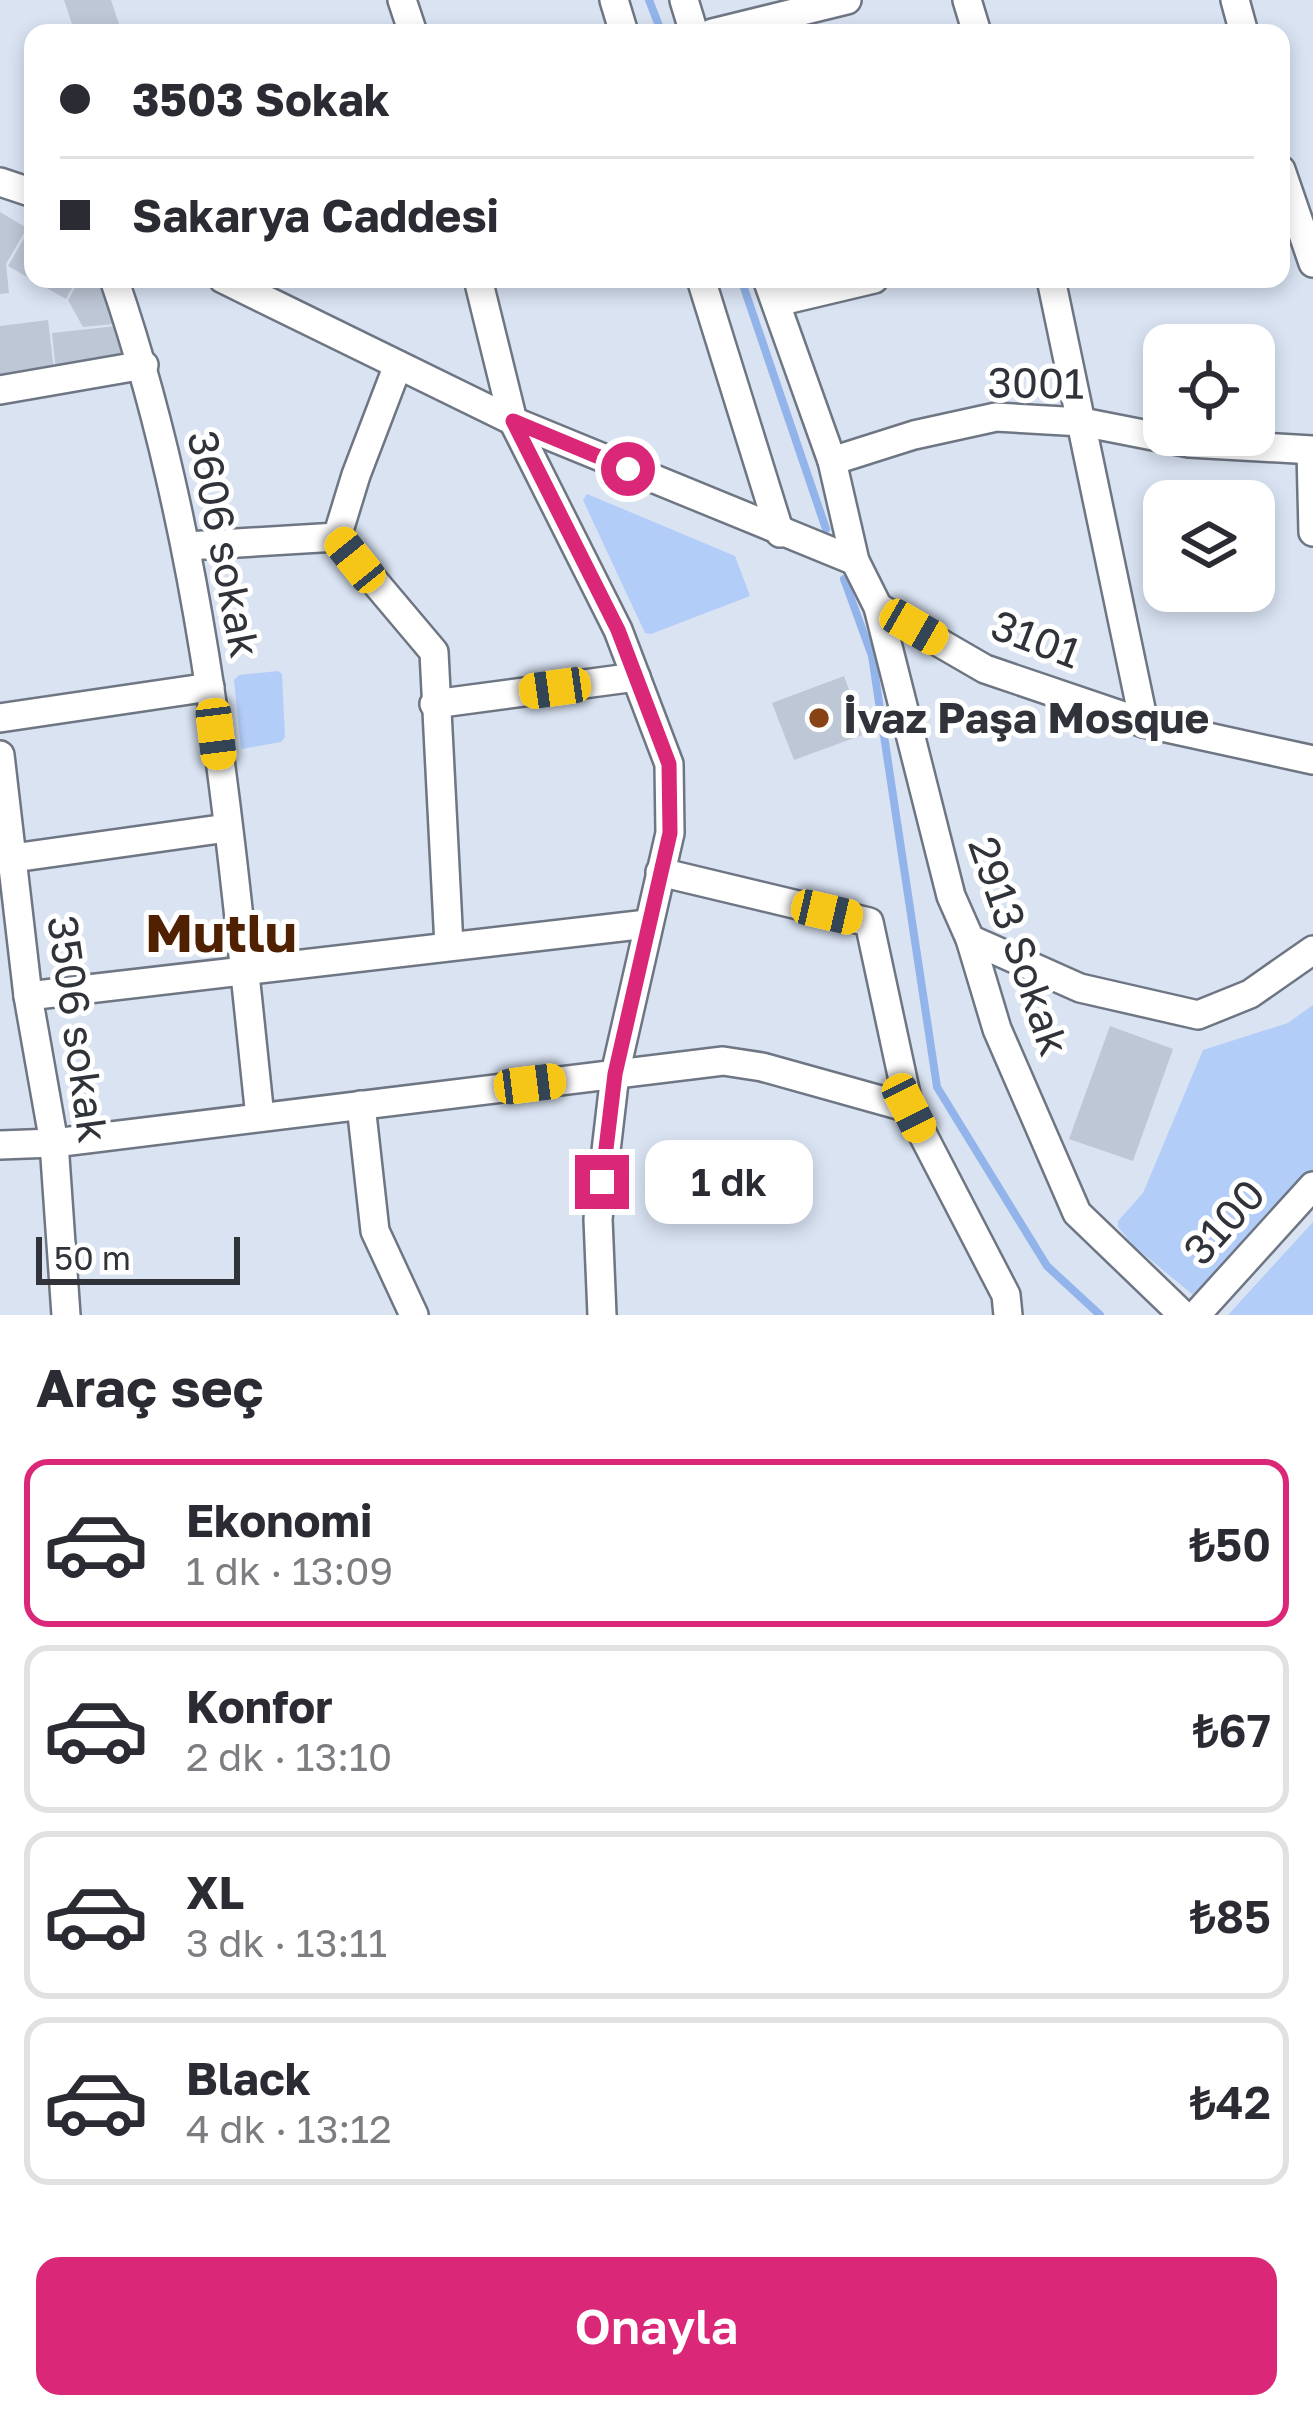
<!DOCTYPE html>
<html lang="tr">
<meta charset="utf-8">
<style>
:root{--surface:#fff;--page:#f7f7f7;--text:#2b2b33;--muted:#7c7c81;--line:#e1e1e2;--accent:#db2777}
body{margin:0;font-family:"Golos Text",sans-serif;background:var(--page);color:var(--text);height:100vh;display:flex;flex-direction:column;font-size:45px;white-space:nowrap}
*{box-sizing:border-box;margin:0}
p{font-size:39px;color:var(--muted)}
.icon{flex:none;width:66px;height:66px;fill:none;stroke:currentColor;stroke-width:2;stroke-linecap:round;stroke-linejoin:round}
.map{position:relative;height:1315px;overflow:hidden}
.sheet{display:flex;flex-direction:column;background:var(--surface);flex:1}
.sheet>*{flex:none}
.guide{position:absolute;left:24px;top:24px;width:1266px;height:264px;border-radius:24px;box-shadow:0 6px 18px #0003;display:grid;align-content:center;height:264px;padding:0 36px;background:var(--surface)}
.fabs{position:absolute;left:1143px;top:324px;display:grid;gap:24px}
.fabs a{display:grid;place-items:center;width:132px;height:132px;border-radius:24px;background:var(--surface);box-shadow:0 6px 18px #0003;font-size:60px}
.scale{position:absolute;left:36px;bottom:30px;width:204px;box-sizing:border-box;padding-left:12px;border:6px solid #303339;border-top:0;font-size:33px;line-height:42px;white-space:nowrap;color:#303339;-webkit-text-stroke:9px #fff;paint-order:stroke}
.end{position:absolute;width:54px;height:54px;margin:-27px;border:15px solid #db2777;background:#fff;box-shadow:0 0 0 6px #fff}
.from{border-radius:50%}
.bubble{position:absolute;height:84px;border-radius:24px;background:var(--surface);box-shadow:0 6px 18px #0003;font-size:39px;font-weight:600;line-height:84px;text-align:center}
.car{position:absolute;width:36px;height:72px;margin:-36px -18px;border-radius:15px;box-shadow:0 0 9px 3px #0007;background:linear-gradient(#f5c518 24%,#345 0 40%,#f5c518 0 76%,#345 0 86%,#f5c518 0)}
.guide b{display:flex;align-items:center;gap:42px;height:114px;font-size:45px}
.guide b+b{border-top:3px solid var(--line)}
.guide i{width:30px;height:30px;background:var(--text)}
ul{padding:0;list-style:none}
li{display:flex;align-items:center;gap:36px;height:168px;margin:0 24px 18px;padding:0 12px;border:6px solid var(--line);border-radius:24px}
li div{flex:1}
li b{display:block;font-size:45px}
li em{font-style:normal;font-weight:600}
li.active{border-color:var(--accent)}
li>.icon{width:108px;height:108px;stroke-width:1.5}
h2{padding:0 36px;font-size:54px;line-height:144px}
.primary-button{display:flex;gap:24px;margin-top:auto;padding:24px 36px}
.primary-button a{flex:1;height:138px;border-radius:24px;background:var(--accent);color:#fff;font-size:48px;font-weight:600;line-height:138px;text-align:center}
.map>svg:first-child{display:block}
.green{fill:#b2cdf8}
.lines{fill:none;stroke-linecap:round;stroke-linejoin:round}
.stream{stroke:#92b4ea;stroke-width:8}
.building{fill:#bec7d6}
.street-casing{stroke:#6e7683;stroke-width:32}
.street{stroke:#fff;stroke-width:27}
.route{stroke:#db2777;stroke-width:15}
.poi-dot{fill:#874316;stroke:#fff;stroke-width:4.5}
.labels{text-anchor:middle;stroke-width:10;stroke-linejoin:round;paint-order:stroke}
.street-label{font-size:42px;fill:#303339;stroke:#fff}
.poi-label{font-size:42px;font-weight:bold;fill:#303339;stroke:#fff;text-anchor:start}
.district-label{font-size:54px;font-weight:bold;fill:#4f2101;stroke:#fff}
</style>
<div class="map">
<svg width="1313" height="1315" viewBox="0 0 1313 1315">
<rect width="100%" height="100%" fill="#d9e3f2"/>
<g class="green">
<polygon points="587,494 735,556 750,596 651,634 645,633 583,500"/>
<polygon points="278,671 282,674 285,737 281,742 241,749 234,680 239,675"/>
<polygon points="1313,1005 1313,1189 1198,1299 1135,1247 1118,1227 1118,1221 1143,1193 1203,1050 1288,1023"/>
<polygon points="1313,1222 1313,1315 1228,1315"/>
</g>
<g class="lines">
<g class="stream">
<polyline points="649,0 661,31"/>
<polyline points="741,279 826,529"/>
<polyline points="844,579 872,656 937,1087 1047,1266 1100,1315"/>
</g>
</g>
<g class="building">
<polygon points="64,0 111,0 122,33 75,33"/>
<polygon points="0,212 27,228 6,264 9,293 0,294"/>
<polygon points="27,233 33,236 33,279 77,279 66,299 8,266"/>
<polygon points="80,279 109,279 124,323 83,327 68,300"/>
<polygon points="48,320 54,370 0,377 0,326"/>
<polygon points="125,325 129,363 56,371 52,333"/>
<polygon points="844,676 865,734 794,760 772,703"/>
<polygon points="1110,1026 1173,1049 1133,1161 1069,1139"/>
</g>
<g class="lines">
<g class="street-casing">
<g id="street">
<polyline points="402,0 413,33"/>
<polyline points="614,0 624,33"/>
<polyline points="684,0 694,33"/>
<polyline points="967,0 977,33"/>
<polyline points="1235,0 1244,33"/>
<polyline points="712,33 847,0"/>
<polyline points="1281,170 1313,263"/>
<polyline points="0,182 33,193"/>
<path d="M114,279C207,549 230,835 260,1117"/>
<polyline points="223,279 513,421 855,561"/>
<polyline points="478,279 513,421 618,630 669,764 670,833 615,1074 598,1219 602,1315"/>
<polyline points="701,279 780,533"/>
<polyline points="767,279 832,461 855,561 878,607 951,896 970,939 997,1029 1077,1213 1183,1315"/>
<polyline points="1051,279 1144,723"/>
<polyline points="777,302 874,279"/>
<polyline points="398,365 356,475 337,537 434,652 449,946"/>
<polyline points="0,390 144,365"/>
<polyline points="1311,451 1313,532"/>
<polyline points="832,461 914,435 996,417 1082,422 1189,443 1313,450"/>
<polyline points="187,546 337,537"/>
<polyline points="878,607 985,669 1144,723 1313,760"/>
<polyline points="434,704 636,677"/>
<polyline points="0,718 210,687"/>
<polyline points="0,755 28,996 54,1143 66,1315"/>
<polyline points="0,860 227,828"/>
<polyline points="660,872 869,922 909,1108 1006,1295 1008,1315"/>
<polyline points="970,939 1080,988 1198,1015 1250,994 1313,950"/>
<polyline points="28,996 647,924"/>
<polyline points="361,1105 375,1231 414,1315"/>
<polyline points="0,1145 54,1143 723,1061 762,1067 909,1108"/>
<polyline points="1196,1315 1313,1186"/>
</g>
</g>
<use href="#street" class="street"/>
</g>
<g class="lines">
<polyline class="route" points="602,1182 615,1074 670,833 669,764 618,630 513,421 628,469"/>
</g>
<circle class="poi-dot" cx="819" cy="718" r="12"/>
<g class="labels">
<g class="street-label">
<text transform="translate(1036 383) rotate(1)" y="15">3001</text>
<text transform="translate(224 544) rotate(79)" y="15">3606 sokak</text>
<text transform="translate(1036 639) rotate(21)" y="15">3101</text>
<text transform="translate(1019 946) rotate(71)" y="15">2913 Sokak</text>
<text transform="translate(78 1029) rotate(82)" y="15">3506 sokak</text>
<text transform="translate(1224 1222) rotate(-48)" y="15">3100</text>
</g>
<g class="poi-label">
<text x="843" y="733">İvaz Paşa Mosque</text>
</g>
<g class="district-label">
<text x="221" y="952">Mutlu</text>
</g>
</g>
</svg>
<div class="fabs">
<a><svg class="icon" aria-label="locate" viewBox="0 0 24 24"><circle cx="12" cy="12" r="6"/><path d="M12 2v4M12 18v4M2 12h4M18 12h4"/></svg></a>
<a><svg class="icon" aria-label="layers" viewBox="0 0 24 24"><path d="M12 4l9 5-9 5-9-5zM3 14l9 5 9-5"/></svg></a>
</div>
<div class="scale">50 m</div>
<i class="end from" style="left:628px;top:469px"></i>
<i class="end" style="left:602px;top:1182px"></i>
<div class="bubble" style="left:645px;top:1140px;width:168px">1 dk</div>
<i class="car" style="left:355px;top:560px;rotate:321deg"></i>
<i class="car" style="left:914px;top:627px;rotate:120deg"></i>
<i class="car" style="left:555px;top:688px;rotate:262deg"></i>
<i class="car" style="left:216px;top:734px;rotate:173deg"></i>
<i class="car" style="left:827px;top:912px;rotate:103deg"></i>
<i class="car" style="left:530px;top:1084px;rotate:83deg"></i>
<i class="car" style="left:909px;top:1108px;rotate:153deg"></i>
<div class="guide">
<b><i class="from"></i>3503 Sokak</b>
<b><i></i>Sakarya Caddesi</b>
</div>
</div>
<section class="sheet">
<h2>Araç seç</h2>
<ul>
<li class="active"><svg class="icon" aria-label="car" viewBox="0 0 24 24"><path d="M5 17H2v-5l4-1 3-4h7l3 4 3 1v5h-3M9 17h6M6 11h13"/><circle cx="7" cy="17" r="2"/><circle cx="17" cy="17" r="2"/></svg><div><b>Ekonomi</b><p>1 dk · 13:09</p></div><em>₺50</em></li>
<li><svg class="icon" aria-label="car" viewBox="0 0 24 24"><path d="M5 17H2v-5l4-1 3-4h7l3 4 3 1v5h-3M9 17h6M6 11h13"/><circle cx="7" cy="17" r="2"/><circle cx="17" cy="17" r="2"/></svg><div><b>Konfor</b><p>2 dk · 13:10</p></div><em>₺67</em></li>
<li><svg class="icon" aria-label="car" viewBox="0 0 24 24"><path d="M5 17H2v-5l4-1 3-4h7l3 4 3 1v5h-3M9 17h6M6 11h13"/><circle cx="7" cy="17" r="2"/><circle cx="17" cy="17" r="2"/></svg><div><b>XL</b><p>3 dk · 13:11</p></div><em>₺85</em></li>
<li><svg class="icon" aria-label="car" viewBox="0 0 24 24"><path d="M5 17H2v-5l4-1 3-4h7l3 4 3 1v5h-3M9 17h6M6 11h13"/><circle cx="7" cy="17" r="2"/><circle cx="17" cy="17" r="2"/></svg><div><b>Black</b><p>4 dk · 13:12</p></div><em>₺42</em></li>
</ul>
<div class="primary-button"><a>Onayla</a></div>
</section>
